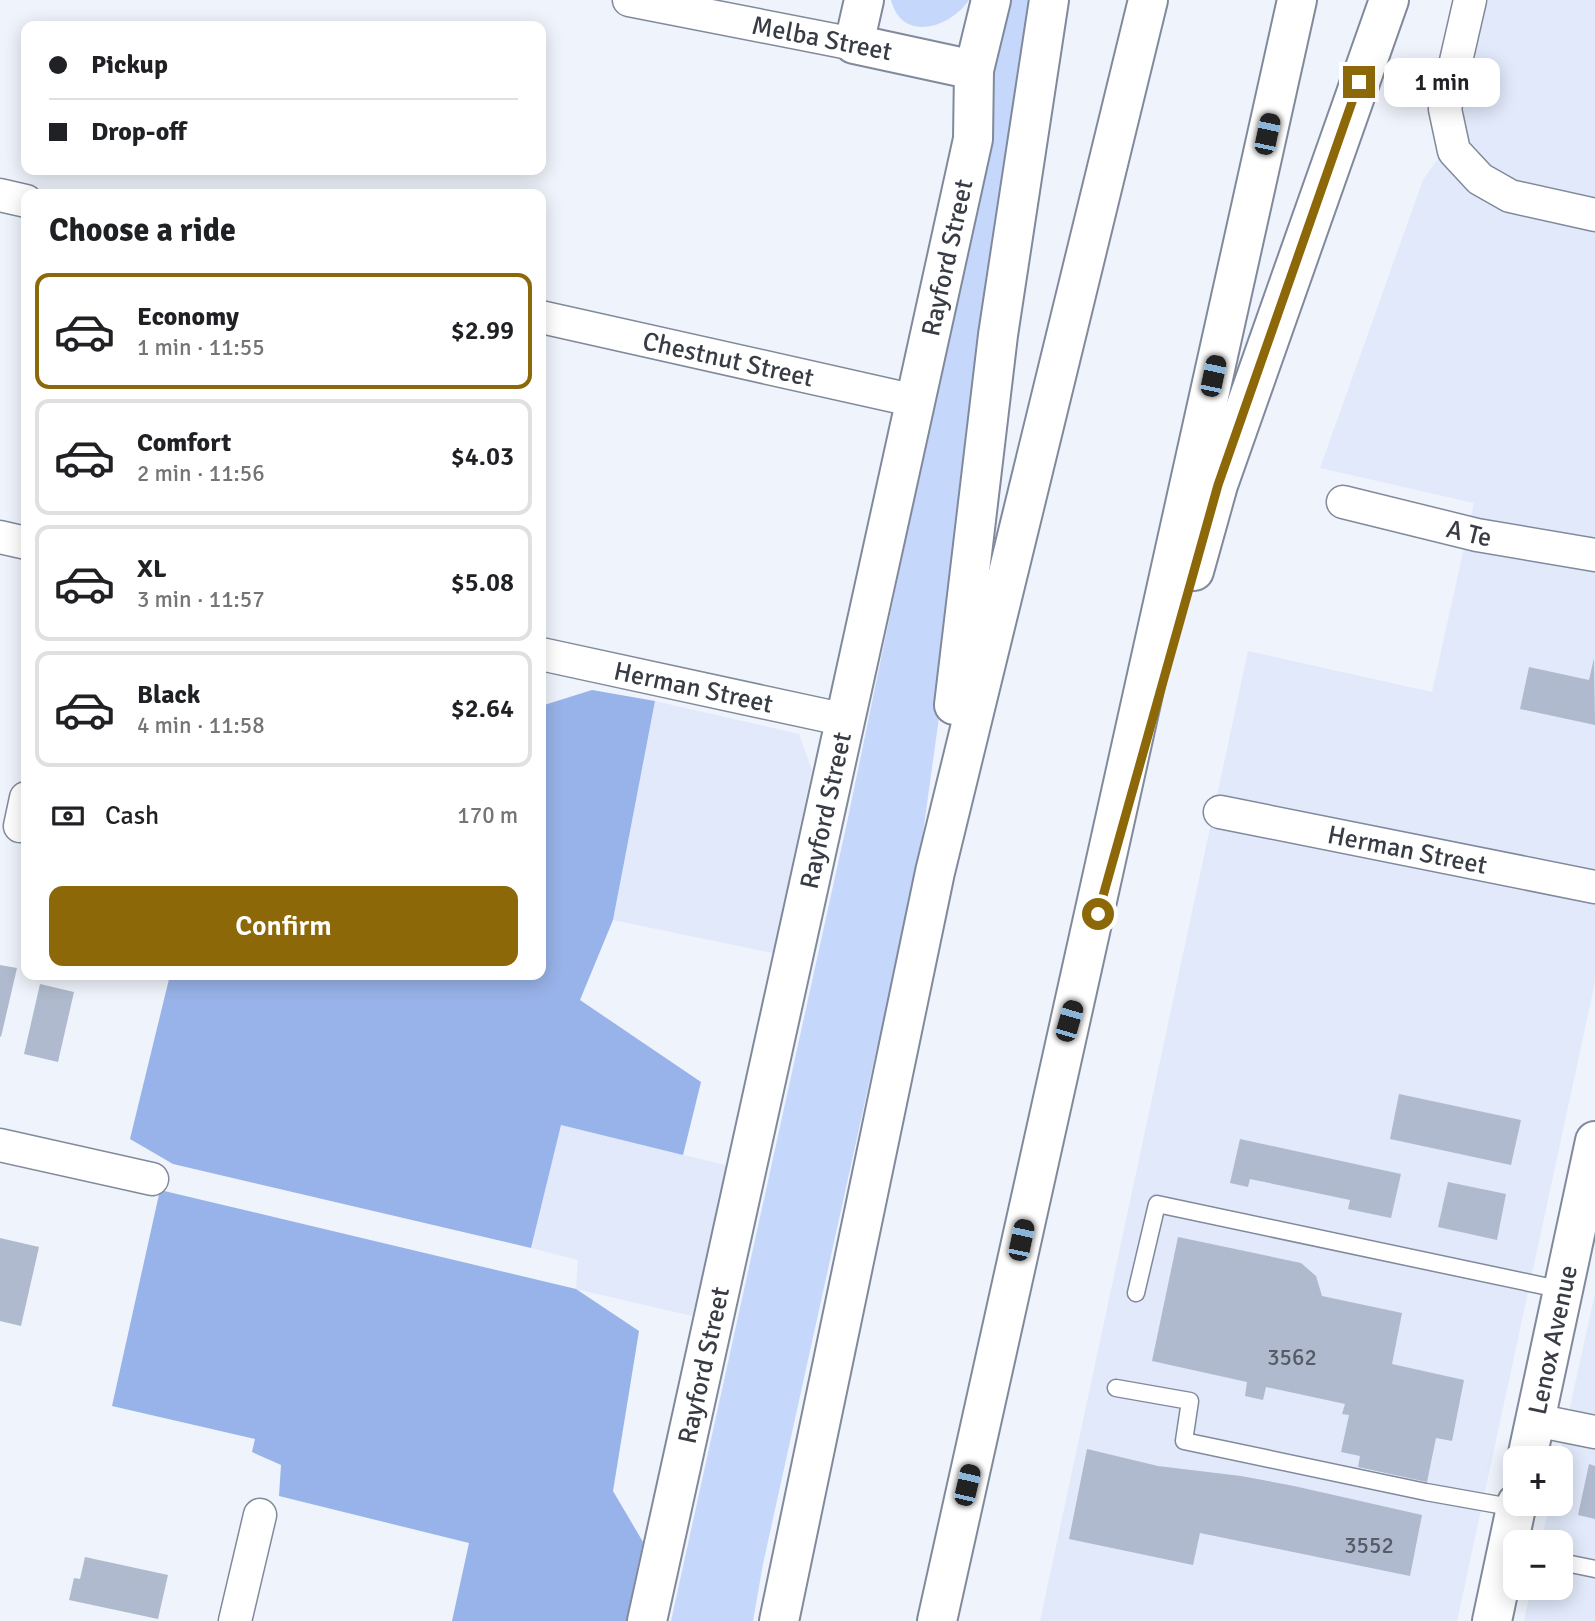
<!DOCTYPE html>
<meta charset="utf-8">
<style>
:root{--surface:#fff;--page:#f6f6f6;--text:#202124;--muted:#757577;--line:#e0e0e0;--accent:#8c6809}
body{margin:0;font-family:Signika,sans-serif;background:var(--page);color:var(--text);height:100vh;display:flex;flex-direction:column;font-size:26px;white-space:nowrap}
*{box-sizing:border-box;margin:0}
p{font-size:23px;color:var(--muted)}
.icon{flex:none;width:38px;height:38px;fill:none;stroke:currentColor;stroke-width:2;stroke-linecap:round;stroke-linejoin:round}
.map{position:relative;flex:1;overflow:hidden}
.drawer{position:absolute;left:21px;top:189px;width:525px;height:791px;display:flex;flex-direction:column;background:var(--surface);border-radius:14px;box-shadow:0 4px 18px #0003}
.drawer>*{flex:none}
.top-card{position:absolute;left:21px;top:21px;width:525px;height:154px;border-radius:14px;box-shadow:0 4px 18px #0003;display:grid;align-content:center;height:154px;padding:0 28px;background:var(--surface)}
.buttons{position:absolute;left:1503px;top:1446px;display:grid;gap:14px}
.buttons a{display:grid;place-items:center;width:70px;height:70px;border-radius:14px;background:var(--surface);box-shadow:0 4px 18px #0003;font-size:35px}
.end{position:absolute;width:32px;height:32px;margin:-16px;border:9px solid #8c6809;background:#fff;box-shadow:0 0 0 4px #fff}
.from{border-radius:50%}
.bubble{position:absolute;height:49px;border-radius:14px;background:var(--surface);box-shadow:0 4px 18px #0003;font-size:23px;font-weight:600;line-height:49px;text-align:center}
.car{position:absolute;width:21px;height:42px;margin:-21px -10px;border-radius:9px;box-shadow:0 0 5px 2px #0007;background:linear-gradient(#222 24%,#8ab4d8 0 40%,#222 0 76%,#8ab4d8 0 86%,#222 0)}
.top-card b{display:flex;align-items:center;gap:24px;height:66px;font-size:26px}
.top-card b+b{border-top:2px solid var(--line)}
.top-card i{width:18px;height:18px;background:var(--text)}
ul{padding:0;list-style:none}
li{display:flex;align-items:center;gap:21px;height:116px;margin:0 14px 10px;padding:0 14px;border:4px solid var(--line);border-radius:14px}
li div{flex:1}
li b{display:block;font-size:26px}
li em{font-style:normal;font-weight:600}
li.selected{border-color:var(--accent)}
li>.icon{width:63px;height:63px;stroke-width:1.5}
h2{padding:0 28px;font-size:32px;line-height:84px}
.pay{display:flex;align-items:center;gap:18px;height:77px;padding:0 28px;font-size:26px}
.pay p{margin-inline-start:auto}
.cta{display:flex;gap:14px;margin-top:auto;padding:14px 28px}
.cta a{flex:1;height:80px;border-radius:14px;background:var(--accent);color:#fff;font-size:28px;font-weight:600;line-height:80px;text-align:center}
.map>svg:first-child{display:block}
.built{fill:#e1e9fa}
.green{fill:#c5d7fa}
.forest{fill:#98b3e9}
.building{fill:#b0bace}
.lines{fill:none;stroke-linecap:round;stroke-linejoin:round}
.service-casing{stroke:#808a9c;stroke-width:19}
.minor-casing{stroke:#808a9c;stroke-width:35}
.tertiary-casing{stroke:#808a9c;stroke-width:42}
.motorway-casing{stroke:#808a9c;stroke-width:42}
.service{stroke:#fff;stroke-width:16}
.minor{stroke:#fff;stroke-width:32}
.tertiary{stroke:#fff;stroke-width:38}
.motorway{stroke:#fff;stroke-width:38}
.route{stroke:#8c6809;stroke-width:9}
.labels{text-anchor:middle;stroke-width:7;stroke-linejoin:round;paint-order:stroke}
.number-label{font-size:23px;fill:#565c66}
.street-label{font-size:26px;fill:#383c44;stroke:#fff}
</style>
<div class="map">
<svg width="1595" height="1621" viewBox="0 0 1595 1621">
<rect width="100%" height="100%" fill="#eff3fb"/>
<g class="built">
<polygon points="1488,0 1595,0 1595,982 1457,1621 1040,1621 1248,651 1432,692 1474,503 1320,468 1423,180 1460,127"/>
<polygon points="655,701 799,734 812,770 773,953 613,920"/>
<polygon points="561,1125 729,1166 692,1316 576,1289 578,1260 531,1248"/>
<polygon points="1595,1293 1595,1621 1524,1621 1531,1587 1561,1587 1561,1542 1541,1542 1550,1503 1561,1503 1559,1458"/>
</g>
<g class="green">
<path d="M891,0H969C950,28 902,43 891,0Z"/>
<polygon points="1007,0 1036,0 999,285 912,912 888,1025 877,1047 763,1564 753,1621 671,1621 848,818 937,389 988,90"/>
</g>
<g class="forest">
<polygon points="592,690 655,701 613,920 580,1000 701,1082 683,1155 561,1125 531,1248 173,1164 130,1139 170,975 541,975 541,706"/>
<polygon points="160,1190 576,1289 639,1331 613,1491 643,1542 626,1621 452,1621 469,1543 279,1496 281,1465 252,1452 255,1439 112,1406"/>
</g>
<g class="building">
<polygon points="1594,658 1595,725 1520,709 1529,667 1589,680"/>
<polygon points="0,965 17,968 1,1037 0,1036"/>
<polygon points="40,984 74,992 58,1062 24,1054"/>
<polygon points="1399,1094 1521,1120 1511,1165 1390,1139"/>
<polygon points="1240,1139 1401,1174 1391,1218 1348,1209 1350,1200 1250,1179 1248,1187 1230,1183"/>
<polygon points="1448,1182 1506,1194 1497,1240 1438,1227"/>
<polygon points="1178,1237 1301,1263 1316,1276 1322,1296 1402,1313 1392,1364 1464,1380 1452,1441 1436,1438 1427,1482 1358,1467 1360,1456 1341,1452 1349,1415 1342,1414 1345,1404 1266,1387 1263,1400 1245,1396 1247,1382 1152,1361"/>
<polygon points="0,1238 39,1247 21,1326 0,1321"/>
<polygon points="1087,1449 1158,1466 1241,1476 1294,1486 1422,1515 1410,1576 1200,1533 1193,1565 1069,1539"/>
<polygon points="1589,1464 1595,1466 1595,1519 1578,1515"/>
<polygon points="85,1557 168,1575 158,1619 69,1600 74,1578 80,1579"/>
</g>
<g class="lines">
<g class="service-casing">
<g id="service">
<polyline points="1136,1293 1157,1204 1563,1290"/>
<polyline points="1116,1388 1190,1401 1184,1441 1426,1492 1516,1508"/>
<polyline points="1561,1562 1595,1569"/>
</g>
</g>
<g class="minor-casing">
<g id="minor">
<polyline points="629,0 854,44"/>
<polyline points="1470,0 1445,109 1454,151 1480,179 1510,196 1595,215"/>
<polyline points="0,195 26,201"/>
<path id="s1" d="M541,317L916,401"/>
<path id="s2" d="M1343,502L1477,535L1595,555"/>
<polyline points="0,537 26,543"/>
<path id="s3" d="M541,654L846,720"/>
<path id="s4" d="M1220,812L1595,887"/>
<polyline points="20,826 26,798"/>
<polyline points="0,1145 152,1179"/>
<polyline points="1535,1420 1595,1432"/>
<polyline points="235,1621 260,1515"/>
</g>
</g>
<g class="tertiary-casing">
<g id="tertiary">
<polyline points="864,0 854,44 974,70"/>
<path id="s5" d="M1527,1458L1595,1141"/>
<path id="s6" d="M647,1621L973,139L974,70L991,0"/>
<polyline points="1492,1621 1517,1503"/>
</g>
</g>
<g class="motorway-casing">
<g id="motorway">
<polyline points="1194,571 1218,485 1389,0"/>
<polyline points="954,705 998,335 1049,0"/>
<polyline points="779,1621 935,872 1148,0"/>
<polyline points="937,1621 1297,0"/>
</g>
</g>
<use href="#service" class="service"/>
<use href="#minor" class="minor"/>
<use href="#tertiary" class="tertiary"/>
<use href="#motorway" class="motorway"/>
</g>
<g class="lines">
<polyline class="route" points="1098,914 1218,485 1359,82"/>
</g>
<g class="labels">
<g class="number-label">
<text x="1292" y="1365">3562</text>
<text x="1369" y="1553">3552</text>
</g>
<g class="street-label">
<text transform="translate(822 38) rotate(11)" y="9">Melba Street</text>
<text dy="9" stroke="none"><textPath href="#s6" startOffset="1396">Rayford Street</textPath></text>
<text dy="9" stroke="none"><textPath href="#s1" startOffset="192">Chestnut Street</textPath></text>
<text dy="9" stroke="none"><textPath href="#s2" startOffset="130">A Te</textPath></text>
<text dy="9" stroke="none"><textPath href="#s3" startOffset="156">Herman Street</textPath></text>
<text dy="9" stroke="none"><textPath href="#s6" startOffset="830">Rayford Street</textPath></text>
<text dy="9" stroke="none"><textPath href="#s4" startOffset="191">Herman Street</textPath></text>
<text dy="9" stroke="none"><textPath href="#s5" startOffset="121">Lenox Avenue</textPath></text>
<text dy="9" stroke="none"><textPath href="#s6" startOffset="262">Rayford Street</textPath></text>
</g>
</g>
</svg>
<div class="buttons">
<a>+</a>
<a>−</a>
</div>
<i class="end from" style="left:1098px;top:914px"></i>
<i class="end" style="left:1359px;top:82px"></i>
<div class="bubble" style="left:1384px;top:58px;width:116px">1 min</div>
<i class="car" style="left:1267px;top:134px;rotate:12deg"></i>
<i class="car" style="left:1213px;top:376px;rotate:12deg"></i>
<i class="car" style="left:1069px;top:1021px;rotate:16deg"></i>
<i class="car" style="left:1021px;top:1240px;rotate:12deg"></i>
<i class="car" style="left:967px;top:1485px;rotate:13deg"></i>
<div class="top-card">
<b><i class="from"></i>Pickup</b>
<b><i></i>Drop-off</b>
</div>
<section class="drawer">
<h2>Choose a ride</h2>
<ul>
<li class="selected"><svg class="icon" aria-label="car" viewBox="0 0 24 24"><path d="M5 17H2v-5l4-1 3-4h7l3 4 3 1v5h-3M9 17h6M6 11h13"/><circle cx="7" cy="17" r="2"/><circle cx="17" cy="17" r="2"/></svg><div><b>Economy</b><p>1 min · 11:55</p></div><em>$2.99</em></li>
<li><svg class="icon" aria-label="car" viewBox="0 0 24 24"><path d="M5 17H2v-5l4-1 3-4h7l3 4 3 1v5h-3M9 17h6M6 11h13"/><circle cx="7" cy="17" r="2"/><circle cx="17" cy="17" r="2"/></svg><div><b>Comfort</b><p>2 min · 11:56</p></div><em>$4.03</em></li>
<li><svg class="icon" aria-label="car" viewBox="0 0 24 24"><path d="M5 17H2v-5l4-1 3-4h7l3 4 3 1v5h-3M9 17h6M6 11h13"/><circle cx="7" cy="17" r="2"/><circle cx="17" cy="17" r="2"/></svg><div><b>XL</b><p>3 min · 11:57</p></div><em>$5.08</em></li>
<li><svg class="icon" aria-label="car" viewBox="0 0 24 24"><path d="M5 17H2v-5l4-1 3-4h7l3 4 3 1v5h-3M9 17h6M6 11h13"/><circle cx="7" cy="17" r="2"/><circle cx="17" cy="17" r="2"/></svg><div><b>Black</b><p>4 min · 11:58</p></div><em>$2.64</em></li>
</ul>
<div class="pay"><svg class="icon" aria-label="cash" viewBox="0 0 24 24"><path d="M3 7h18v10H3z"/><circle cx="12" cy="12" r="2"/></svg>Cash<p>170 m</p></div>
<div class="cta"><a>Confirm</a></div>
</section>
</div>
